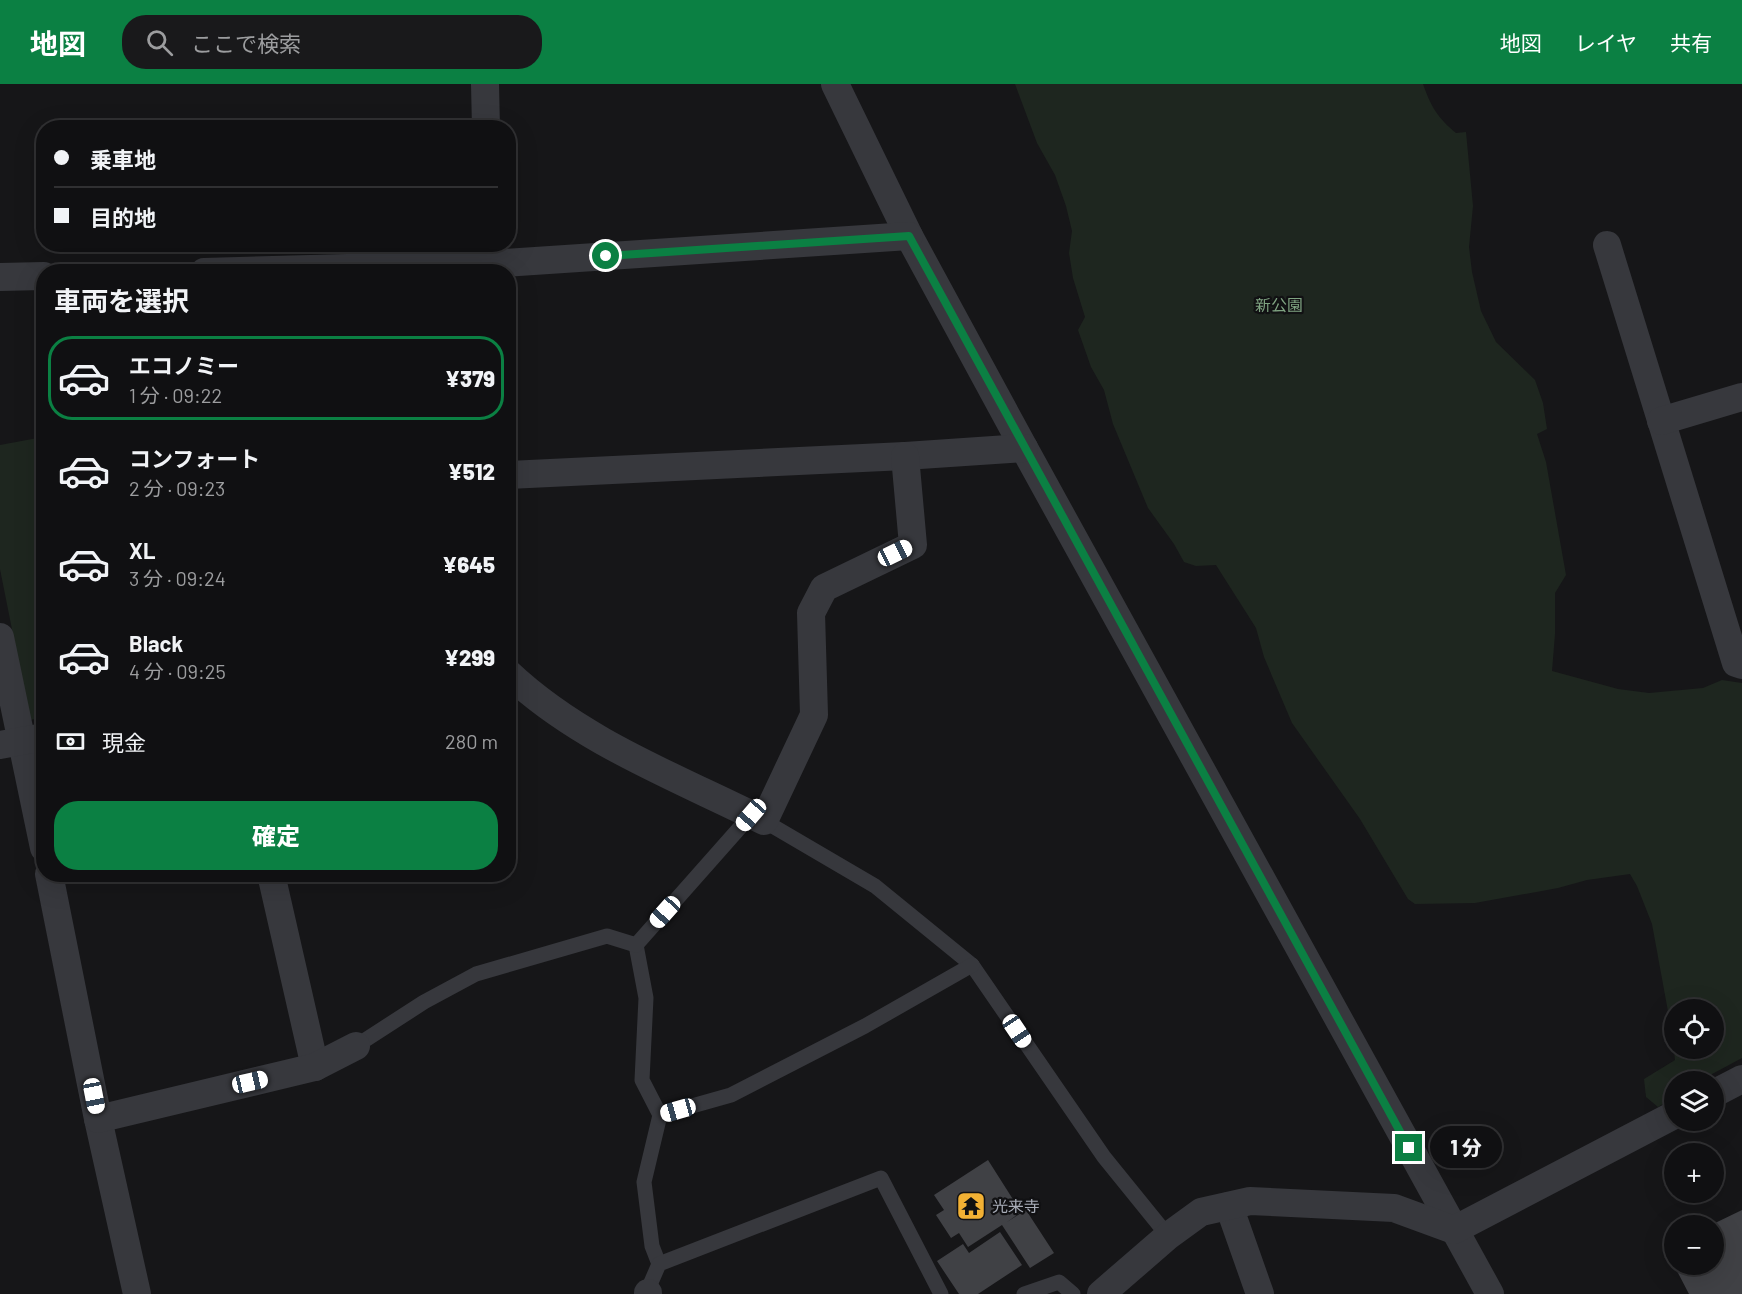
<!DOCTYPE html>
<html lang="ja">
<meta charset="utf-8">
<style>
:root{--surface:#101012;--page:#19191b;--text:#f1f3f6;--muted:#9c9d9f;--line:#303032;--accent:#0b8043}
body{margin:0;font-family:Barlow,"Noto Sans JP",sans-serif;background:var(--page);color:var(--text);height:100vh;display:flex;flex-direction:column;font-size:22px;white-space:nowrap}
*{box-sizing:border-box;margin:0}
p{font-size:20px;color:var(--muted)}
.icon{flex:none;width:33px;height:33px;fill:none;stroke:currentColor;stroke-width:2;stroke-linecap:round;stroke-linejoin:round}
.map{position:relative;flex:1;overflow:hidden}
.sheet{position:absolute;left:36px;top:180px;width:480px;height:618px;display:flex;flex-direction:column;background:var(--surface);border-radius:24px;box-shadow:0 6px 24px #0002,0 0 0 2px var(--line)}
.sheet>*{flex:none}
.top-card{position:absolute;left:36px;top:36px;width:480px;height:132px;border-radius:24px;box-shadow:0 6px 24px #0002,0 0 0 2px var(--line);display:grid;align-content:center;height:132px;padding:0 18px;background:var(--surface)}
.tools{position:absolute;left:1664px;top:915px;display:grid;gap:12px}
.tools a{display:grid;place-items:center;width:60px;height:60px;border-radius:50%;background:var(--surface);box-shadow:0 6px 24px #0002,0 0 0 2px var(--line);font-size:30px}
.end{position:absolute;width:27px;height:27px;margin:-14px;border:8px solid #0b8043;background:#fff;box-shadow:0 0 0 3px #fff}
.from{border-radius:50%}
.bubble{position:absolute;height:42px;border-radius:21px;background:var(--surface);box-shadow:0 6px 24px #0002,0 0 0 2px var(--line);font-size:20px;font-weight:800;line-height:42px;text-align:center}
.car{position:absolute;width:18px;height:36px;margin:-18px -9px;border-radius:8px;box-shadow:0 0 4px 2px #0007;background:linear-gradient(#fff 24%,#345 0 40%,#fff 0 76%,#345 0 86%,#fff 0)}
.top-card b{display:flex;align-items:center;gap:21px;height:57px;font-size:22px}
.top-card b+b{border-top:2px solid var(--line)}
.top-card i{width:15px;height:15px;background:var(--text)}
ul{padding:0;list-style:none}
li{display:flex;align-items:center;gap:18px;height:84px;margin:0 12px 9px;padding:0 6px;border:3px solid transparent;border-radius:24px}
li div{flex:1}
li b{display:block;font-size:22px}
li em{font-style:normal;font-weight:800}
li.selected{border-color:var(--accent)}
li>.icon{width:54px;height:54px;stroke-width:1.5}
h2{padding:0 18px;font-size:27px;line-height:72px}
.pay{display:flex;align-items:center;gap:15px;height:66px;padding:0 18px;font-size:22px}
.pay p{margin-inline-start:auto}
.action{display:flex;gap:12px;margin-top:auto;padding:12px 18px}
.action a{flex:1;height:69px;border-radius:24px;background:var(--accent);color:#fff;font-size:24px;font-weight:800;line-height:69px;text-align:center}
header{display:flex;align-items:center;gap:36px;box-sizing:border-box;height:84px;padding:0 30px;background:var(--accent);color:#fff}
header strong{font-size:28px}
nav{display:flex;gap:33px;margin-inline-start:auto;font-size:21px}
.search{width:420px;height:54px;background:var(--page);display:flex;align-items:center;gap:15px;box-sizing:border-box;padding:0 21px;border-radius:24px;color:var(--muted);font-size:22px}
.map>svg:first-child{display:block}
.green{fill:#1e261f}
.building{fill:#404145}
.lines{fill:none;stroke-linecap:round;stroke-linejoin:round}
.service{stroke:#37383d;stroke-width:15}
.minor{stroke:#37383d;stroke-width:28}
.route{stroke:#0b8043;stroke-width:8}
.labels{text-anchor:middle;stroke-width:4.5;stroke-linejoin:round;paint-order:stroke}
.park-label{font-size:16px;fill:#7fa381;stroke:#111113}
.poi-label{font-size:16px;fill:#a8adb8;stroke:#111113;text-anchor:start}
</style>
<header>
<strong>地図</strong>
<div class="search"><svg class="icon" aria-label="search" viewBox="0 0 24 24"><circle cx="10" cy="10" r="6"/><path d="M15 15l6 6"/></svg>ここで検索</div>
<nav><a>地図</a><a>レイヤ</a><a>共有</a></nav>
</header>
<div class="map">
<svg width="1742" height="1210" viewBox="0 0 1742 1210">
<rect width="100%" height="100%" fill="#161618"/>
<g class="green">
<path d="M1015,0H1423C1431,23 1438,34 1456,49L1466,48L1473,122L1469,163L1472,188L1481,227L1496,258L1535,296L1543,319L1547,345L1537,350L1546,378L1566,491L1555,509V550L1552,587L1618,605L1649,609L1703,604L1722,596L1742,599V974L1699,997L1674,998V1013L1658,1023L1646,1013L1644,995L1675,976L1674,965L1713,964V926H1674V960L1652,840L1637,802L1630,790L1587,796L1558,804L1475,819L1415,820L1408,815L1360,735L1292,639L1264,573L1256,544L1216,481L1196,482L1184,478L1174,460L1148,424L1113,340L1104,306L1091,283L1078,246L1085,233L1073,194L1069,169L1072,147L1066,122L1055,91L1037,59Z"/>
<polygon points="43,353 44,633 30,636 0,485 0,361"/>
</g>
<g class="building">
<polygon points="988,1076 1021,1128 1007,1138 1026,1126 1054,1169 1030,1184 1002,1141 968,1163 959,1149 951,1154 936,1131 944,1126 934,1111"/>
<polygon points="1742,1126 1742,1210 1689,1210 1665,1164 1674,1159 1674,1180 1713,1180 1713,1140"/>
<polygon points="1000,1148 1022,1181 978,1210 959,1210 937,1177 963,1160 969,1169"/>
</g>
<g class="lines">
<g class="service">
<polyline points="764,737 875,802 972,881 1104,1073 1168,1152"/>
<polyline points="636,861 646,914 642,996 660,1031"/>
<polyline points="356,962 424,918 476,890 607,852 636,861 751,731"/>
<polyline points="659,1180 652,1162 644,1098 660,1031 731,1011 865,942 972,881"/>
<polyline points="646,1210 659,1180 881,1094 941,1210"/>
<polyline points="1024,1210 1059,1198 1073,1210"/>
</g>
<g class="minor">
<polyline points="485,0 486,44"/>
<polyline points="835,0 909,152 1024,364 1490,1210"/>
<polyline points="1607,161 1736,579 1742,581"/>
<polyline points="204,188 489,180 909,152"/>
<polyline points="0,193 44,192"/>
<polyline points="1661,337 1742,313"/>
<polyline points="508,391 905,372 1024,364"/>
<polyline points="0,553 44,764"/>
<path d="M508,589C580,657 676,693 764,737L814,631L811,529L824,504L913,461L905,372"/>
<polyline points="0,661 44,653"/>
<polyline points="49,790 98,1035 137,1210"/>
<polyline points="271,790 315,983"/>
<polyline points="1713,1010 1742,995"/>
<polyline points="98,1035 315,983 356,962"/>
<polyline points="1229,1122 1260,1210"/>
<polyline points="648,1209 648,1210"/>
<polyline points="1101,1210 1168,1152 1201,1128 1250,1117 1394,1124 1454,1146 1674,1031"/>
</g>
</g>
<g class="lines">
<polyline class="route" points="606,172 909,152 1409,1064"/>
</g>
<defs>
<g id="temple-square" transform="scale(1.5)"><rect x="-9" y="-9" width="18" height="18" rx="4" fill="#f2b134" stroke="#111113"/><path d="M0-6L5-2H3V0L6.5 2.5H4V6H1.5V3h-3V6H-4V2.5H-6.5L-3 0V-2H-5Z" fill="#111"/></g>
</defs>
<g fill-rule="evenodd">
<use href="#temple-square" x="971" y="1122"/>
</g>
<g class="labels">
<g class="park-label">
<text x="1279" y="227">新公園</text>
</g>
<g class="poi-label">
<text x="992" y="1128">光来寺</text>
</g>
</g>
</svg>
<div class="tools">
<a><svg class="icon" aria-label="locate" viewBox="0 0 24 24"><circle cx="12" cy="12" r="6"/><path d="M12 2v4M12 18v4M2 12h4M18 12h4"/></svg></a>
<a><svg class="icon" aria-label="layers" viewBox="0 0 24 24"><path d="M12 4l9 5-9 5-9-5zM3 14l9 5 9-5"/></svg></a>
<a>+</a>
<a>−</a>
</div>
<i class="end from" style="left:606px;top:172px"></i>
<i class="end" style="left:1409px;top:1064px"></i>
<div class="bubble" style="left:1430px;top:1042px;width:72px">1 分</div>
<i class="car" style="left:895px;top:469px;rotate:64deg"></i>
<i class="car" style="left:751px;top:731px;rotate:221deg"></i>
<i class="car" style="left:665px;top:828px;rotate:222deg"></i>
<i class="car" style="left:1017px;top:947px;rotate:146deg"></i>
<i class="car" style="left:250px;top:998px;rotate:77deg"></i>
<i class="car" style="left:94px;top:1012px;rotate:169deg"></i>
<i class="car" style="left:678px;top:1026px;rotate:254deg"></i>
<div class="top-card">
<b><i class="from"></i>乗車地</b>
<b><i></i>目的地</b>
</div>
<section class="sheet">
<h2>車両を選択</h2>
<ul>
<li class="selected"><svg class="icon" aria-label="car" viewBox="0 0 24 24"><path d="M5 17H2v-5l4-1 3-4h7l3 4 3 1v5h-3M9 17h6M6 11h13"/><circle cx="7" cy="17" r="2"/><circle cx="17" cy="17" r="2"/></svg><div><b>エコノミー</b><p>1 分 · 09:22</p></div><em>¥379</em></li>
<li><svg class="icon" aria-label="car" viewBox="0 0 24 24"><path d="M5 17H2v-5l4-1 3-4h7l3 4 3 1v5h-3M9 17h6M6 11h13"/><circle cx="7" cy="17" r="2"/><circle cx="17" cy="17" r="2"/></svg><div><b>コンフォート</b><p>2 分 · 09:23</p></div><em>¥512</em></li>
<li><svg class="icon" aria-label="car" viewBox="0 0 24 24"><path d="M5 17H2v-5l4-1 3-4h7l3 4 3 1v5h-3M9 17h6M6 11h13"/><circle cx="7" cy="17" r="2"/><circle cx="17" cy="17" r="2"/></svg><div><b>XL</b><p>3 分 · 09:24</p></div><em>¥645</em></li>
<li><svg class="icon" aria-label="car" viewBox="0 0 24 24"><path d="M5 17H2v-5l4-1 3-4h7l3 4 3 1v5h-3M9 17h6M6 11h13"/><circle cx="7" cy="17" r="2"/><circle cx="17" cy="17" r="2"/></svg><div><b>Black</b><p>4 分 · 09:25</p></div><em>¥299</em></li>
</ul>
<div class="pay"><svg class="icon" aria-label="cash" viewBox="0 0 24 24"><path d="M3 7h18v10H3z"/><circle cx="12" cy="12" r="2"/></svg>現金<p>280 m</p></div>
<div class="action"><a>確定</a></div>
</section>
</div>
